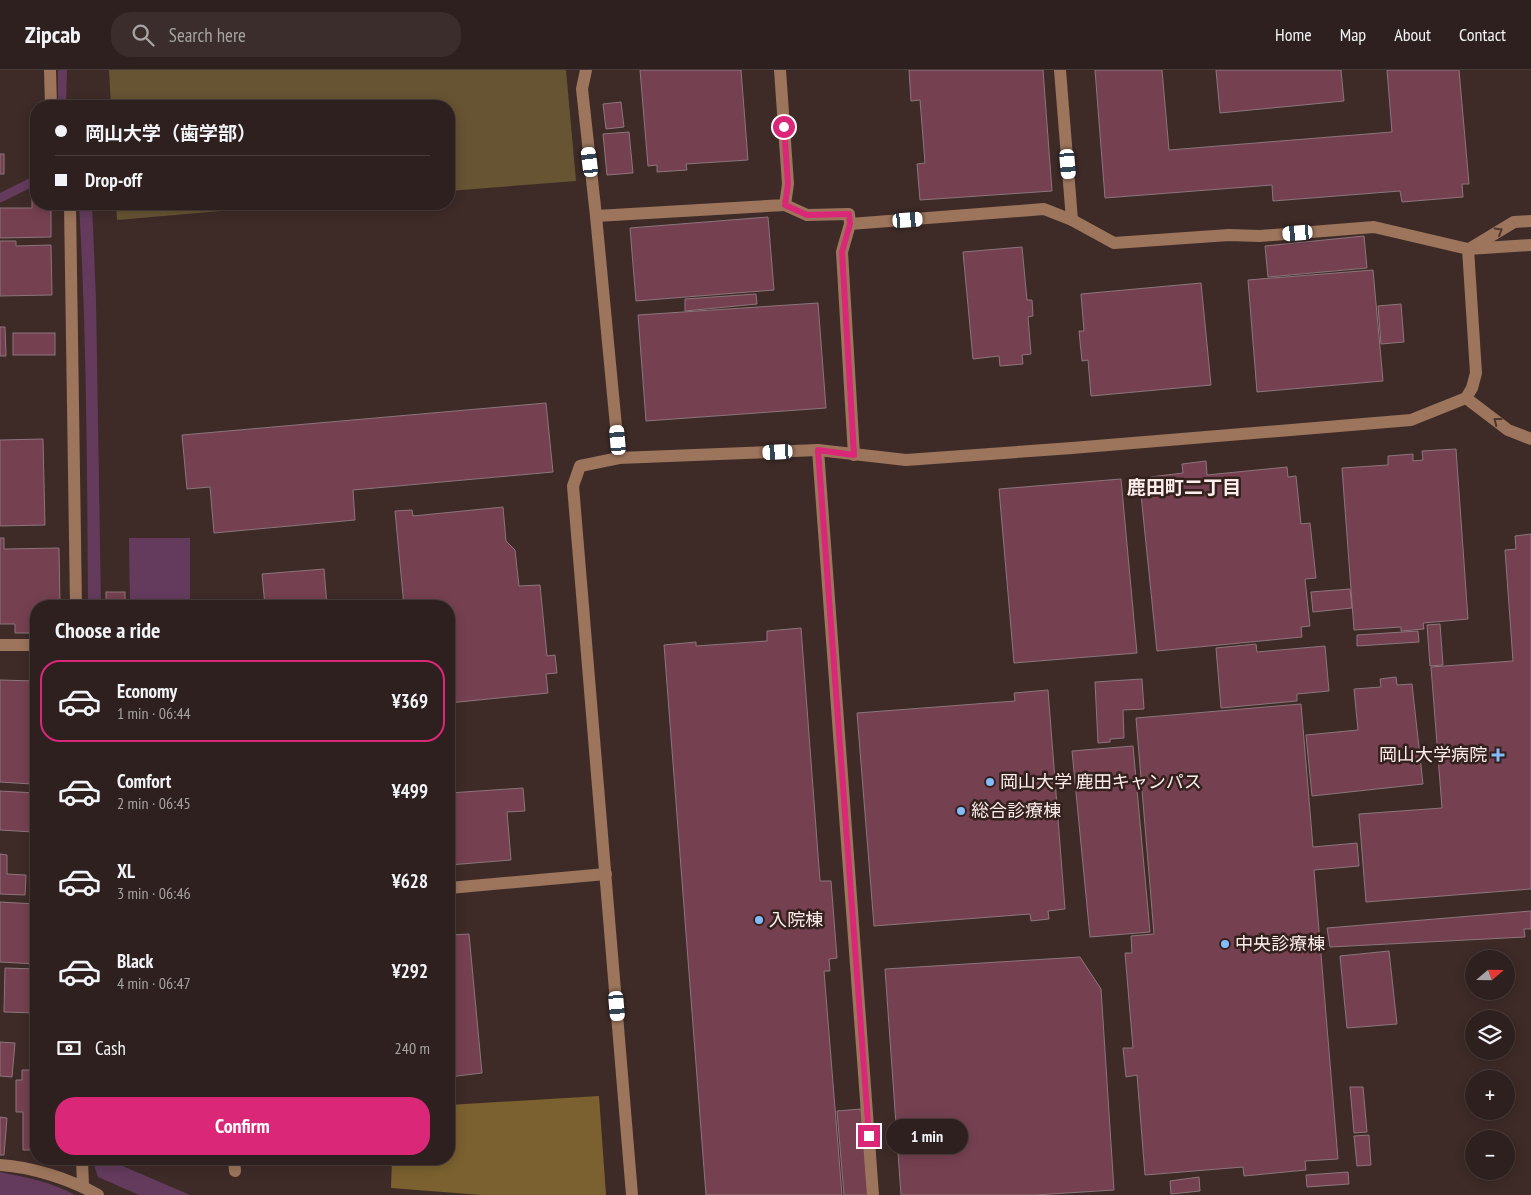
<!DOCTYPE html>
<meta charset="utf-8">
<style>
:root{--surface:#2e201e;--page:#3a2d2b;--text:#f1f3f6;--muted:#a7a3a4;--line:#493e3c;--accent:#db2777}
body{margin:0;font-family:"PT Sans Narrow","Noto Sans JP",sans-serif;background:var(--page);color:var(--text);height:100vh;display:flex;flex-direction:column;font-size:19px;white-space:nowrap}
*{box-sizing:border-box;margin:0}
p{font-size:16px;color:var(--muted)}
.icon{flex:none;width:28px;height:28px;fill:none;stroke:currentColor;stroke-width:2;stroke-linecap:round;stroke-linejoin:round}
.map{position:relative;flex:1;overflow:hidden}
.details{position:absolute;left:30px;top:530px;width:425px;height:565px;display:flex;flex-direction:column;background:var(--surface);border-radius:20px;box-shadow:0 2px 12px #0003,0 0 0 1px var(--line)}
.details>*{flex:none}
.top-card{position:absolute;left:30px;top:30px;width:425px;height:110px;border-radius:20px;box-shadow:0 2px 12px #0003,0 0 0 1px var(--line);display:grid;align-content:center;height:110px;padding:0 25px;background:var(--surface)}
.needle{width:32px;rotate:70deg}
.buttons{position:absolute;left:1465px;top:880px;display:grid;gap:10px}
.buttons a{display:grid;place-items:center;width:50px;height:50px;border-radius:50%;background:var(--surface);box-shadow:0 2px 12px #0003,0 0 0 1px var(--line);font-size:25px}
.end{position:absolute;width:22px;height:22px;margin:-11px;border:6px solid #db2777;background:#fff;box-shadow:0 0 0 2px #fff}
.from{border-radius:50%}
.bubble{position:absolute;height:35px;border-radius:18px;background:var(--surface);box-shadow:0 2px 12px #0003,0 0 0 1px var(--line);font-size:16px;font-weight:700;line-height:35px;text-align:center}
.car{position:absolute;width:15px;height:30px;margin:-15px -8px;border-radius:6px;box-shadow:0 0 4px 1px #0007;background:linear-gradient(#fff 24%,#345 0 40%,#fff 0 76%,#345 0 86%,#fff 0)}
.top-card b{display:flex;align-items:center;gap:18px;height:48px;font-size:19px}
.top-card b+b{border-top:1px solid var(--line)}
.top-card i{width:12px;height:12px;background:var(--text)}
ul{padding:0;list-style:none}
li{display:flex;align-items:center;gap:15px;height:82px;margin:0 10px 8px;padding:0 15px;border:2px solid transparent;border-radius:20px}
li div{flex:1}
li b{display:block;font-size:19px}
li em{font-style:normal;font-weight:700}
li.active{border-color:var(--accent)}
li>.icon{width:45px;height:45px;stroke-width:1.5}
h2{padding:0 25px;font-size:22px;line-height:60px}
.pay{display:flex;align-items:center;gap:12px;height:55px;padding:0 25px;font-size:19px}
.pay p{margin-inline-start:auto}
.button{display:flex;gap:10px;margin-top:auto;padding:10px 25px}
.button a{flex:1;height:58px;border-radius:20px;background:var(--accent);color:#fff;font-size:20px;font-weight:700;line-height:58px;text-align:center}
header{display:flex;align-items:center;gap:30px;box-sizing:border-box;height:70px;padding:0 25px;background:var(--surface);border-bottom:1px solid var(--line)}
header strong{font-size:24px}
nav{display:flex;gap:28px;margin-inline-start:auto;font-size:18px}
.search{width:350px;height:45px;background:var(--page);display:flex;align-items:center;gap:12px;box-sizing:border-box;padding:0 18px;border-radius:20px;color:var(--muted);font-size:19px}
.map>svg:first-child{display:block}
.green{fill:#665433}
.forest{fill:#7b612f}
.water{fill:#643b5d}
.lines{fill:none;stroke-linecap:round;stroke-linejoin:round}
.stream{stroke:#643b5d;stroke-width:9}
.building{fill:#754151;stroke:#8c757b}
.minor{stroke:#9c755c;stroke-width:12}
.oneway{stroke:#4e362e}
.route{stroke:#db2777;stroke-width:6}
.poi-dot{fill:#84bbfb;stroke:#34211e;stroke-width:2}
.labels{text-anchor:middle;stroke-width:5;stroke-linejoin:round;paint-order:stroke}
.poi-label{font-size:18px;fill:#fceeec;stroke:#34211e;text-anchor:start}
.neighbourhood-label{font-size:19px;font-weight:bold;fill:#fceeec;stroke:#34211e}
</style>
<header>
<strong>Zipcab</strong>
<div class="search"><svg class="icon" aria-label="search" viewBox="0 0 24 24"><circle cx="10" cy="10" r="6"/><path d="M15 15l6 6"/></svg>Search here</div>
<nav><a>Home</a><a>Map</a><a>About</a><a>Contact</a></nav>
</header>
<div class="map">
<svg width="1531" height="1125" viewBox="0 0 1531 1125">
<rect width="100%" height="100%" fill="#3e2b28"/>
<g class="green">
<polygon points="109,0 566,0 576,111 449,121 449,36 111,36"/>
<polygon points="116,134 303,134 117,150"/>
</g>
<polygon class="forest" points="599,1026 606,1125 481,1125 391,1118 392,1089 449,1089 449,1035"/>
<g class="water">
<polygon points="58,0 67,0 66,36 58,36"/>
<path d="M79,134H92L96,230L101,536H88C87,402 87,268 79,134Z"/>
<polygon points="129,468 190,468 190,536 130,536"/>
<polygon points="92,1089 110,1089 111,1091 190,1125 139,1125 98,1107"/>
<path d="M0,1102C25,1107 52,1112 75,1125H0Z"/>
</g>
<g class="lines">
<polyline class="stream" points="0,128 36,110"/>
</g>
<g class="building">
<polygon points="640,0 741,0 748,90 686,94 687,100 657,102 657,95 648,96"/>
<polygon points="909,0 1043,0 1052,121 920,130 917,94 925,93 920,30 911,31"/>
<polygon points="1095,0 1162,0 1169,80 1392,62 1387,0 1459,0 1469,114 1462,114 1463,127 1402,132 1400,121 1273,131 1272,115 1105,128"/>
<polygon points="1216,0 1341,0 1344,31 1220,43"/>
<polygon points="621,32 624,57 606,59 603,34"/>
<polygon points="629,62 633,103 607,105 603,64"/>
<rect x="0" y="84" width="4" height="20"/>
<polygon points="32,129 36,129 36,134 51,134 51,167 0,168 0,138 32,138"/>
<polygon points="768,147 774,220 636,231 630,158"/>
<polygon points="1364,166 1367,198 1268,207 1265,176"/>
<polygon points="0,171 16,171 16,176 51,175 52,225 0,226"/>
<polygon points="1022,177 1027,230 1032,230 1033,246 1028,247 1031,284 1022,285 1023,294 1000,296 999,286 973,289 963,182"/>
<polygon points="1373,200 1383,311 1257,322 1248,210"/>
<polygon points="1201,213 1211,315 1091,326 1088,290 1082,291 1079,261 1084,261 1081,224"/>
<polygon points="756,224 757,234 685,241 685,229"/>
<polygon points="818,233 826,338 646,351 638,245"/>
<polygon points="1401,234 1404,272 1381,274 1378,236"/>
<polygon points="0,257 5,257 6,286 0,286"/>
<rect x="13" y="263" width="42" height="22"/>
<polygon points="546,333 553,402 353,420 355,450 214,463 210,417 187,419 182,365"/>
<polygon points="43,369 45,455 0,456 0,370"/>
<polygon points="1456,379 1468,549 1423,553 1424,559 1401,561 1401,557 1354,560 1342,398 1388,395 1388,386 1413,384 1413,391 1423,390 1422,381"/>
<polygon points="1206,391 1207,405 1287,397 1288,407 1296,406 1301,454 1310,453 1316,508 1305,509 1310,556 1301,557 1302,567 1157,581 1140,415 1147,415 1147,412 1151,411 1150,407 1183,403 1182,394"/>
<polygon points="1121,409 1137,583 1014,593 999,419"/>
<polygon points="503,437 506,471 515,480 519,516 540,515 547,586 555,585 557,603 546,604 548,623 449,633 449,536 404,536 395,441 412,440 413,446"/>
<polygon points="1531,464 1531,819 1366,832 1359,744 1442,738 1431,597 1513,591 1505,480 1516,479 1515,466"/>
<polygon points="0,468 4,468 4,479 59,478 60,536 36,536 36,563 15,563 15,554 0,554"/>
<polygon points="324,499 327,536 265,536 262,504"/>
<polygon points="1350,519 1352,538 1313,542 1311,522"/>
<rect x="106" y="522" width="19" height="14"/>
<polygon points="1440,554 1443,595 1430,596 1427,555"/>
<polygon points="801,558 820,811 831,811 837,888 829,889 830,901 824,901 842,1125 706,1125 664,575 696,572 696,576 767,571 767,561"/>
<polygon points="1418,561 1419,572 1357,576 1357,565"/>
<polygon points="1256,574 1257,582 1325,576 1329,621 1297,624 1297,631 1221,638 1216,578"/>
<polygon points="1396,607 1397,615 1412,614 1423,714 1312,726 1306,665 1358,660 1354,619 1381,617 1380,609"/>
<polygon points="1142,609 1144,639 1123,640 1124,668 1110,669 1110,672 1098,673 1095,612"/>
<polygon points="0,610 36,611 32,714 0,712"/>
<polygon points="1048,620 1065,839 1048,841 1049,849 1031,851 1030,844 874,856 857,643 1015,631 1014,623"/>
<polygon points="1301,634 1313,777 1357,773 1359,796 1314,800 1338,1089 1305,1091 1306,1100 1244,1106 1243,1097 1145,1105 1137,1005 1126,1007 1123,978 1133,978 1125,883 1132,883 1131,866 1154,864 1136,648"/>
<polygon points="1133,676 1150,862 1090,867 1072,681"/>
<polygon points="523,718 525,741 507,742 511,790 449,795 449,723"/>
<polygon points="0,721 36,723 36,773 32,773 33,762 0,760"/>
<polygon points="0,784 7,785 7,804 26,805 25,825 0,824"/>
<polygon points="0,832 36,834 36,894 0,892"/>
<polygon points="1531,841 1531,859 1524,859 1525,867 1330,877 1327,858"/>
<polygon points="449,859 450,865 469,864 482,1003 449,1007"/>
<polygon points="1389,881 1397,954 1347,958 1340,886"/>
<polygon points="1080,887 1101,919 1114,1120 1035,1125 901,1125 885,899"/>
<polygon points="5,898 36,899 36,943 4,942"/>
<polygon points="0,972 15,973 12,1007 0,1006"/>
<polygon points="30,980 36,980 36,1080 23,1080 23,1042 16,1042 16,1010 22,1010 22,1000 31,1000"/>
<polygon points="1350,1017 1363,1017 1367,1062 1354,1063"/>
<polygon points="861,1039 868,1125 844,1125 837,1041"/>
<polygon points="0,1047 7,1048 4,1085 0,1085"/>
<polygon points="1369,1065 1371,1095 1357,1096 1354,1066"/>
<polygon points="1348,1102 1349,1114 1307,1117 1306,1105"/>
<polygon points="1199,1107 1200,1121 1171,1124 1170,1111"/>
</g>
<g class="lines">
<g class="minor">
<polyline points="50,0 51,36"/>
<polyline points="586,0 582,19 596,146 619,388"/>
<polyline points="1060,0 1072,150"/>
<polyline points="70,134 76,536"/>
<polyline points="785,135 807,145 849,144 850,154 842,182 854,385"/>
<polyline points="596,146 785,135 788,114 780,0"/>
<polyline points="850,154 1044,139 1072,150 1114,173 1229,165 1260,166 1374,157 1468,179 1531,175"/>
<polyline points="1471,178 1514,152 1531,151"/>
<polyline points="1466,328 1508,360 1531,369"/>
<polyline points="818,380 873,1125"/>
<polyline points="0,575 36,575"/>
<polyline points="449,818 606,804"/>
<polyline points="82,1089 83,1116"/>
<polyline points="234,1089 235,1101"/>
<path d="M0,1095C32,1097 70,1109 98,1125"/>
<polyline points="632,1125 573,416 580,396 619,388 818,380 906,390 1072,378 1411,350 1466,328 1472,318 1476,303 1468,179"/>
</g>
</g>
<defs><path id="oneway-chevron" d="M-2-3.5L2.5 0L-2 3.5" fill="none" stroke-width="1.6" stroke-linecap="round" stroke-linejoin="round" transform="scale(1.25)"/></defs>
<g class="oneway">
<use href="#oneway-chevron" transform="translate(1499 161) rotate(-30)"/>
<use href="#oneway-chevron" transform="translate(1497 351) rotate(-142)"/>
</g>
<g class="lines">
<polyline class="route" points="784,57 788,114 785,135 807,145 849,144 850,154 842,182 854,385 818,380 869,1066"/>
</g>
<g class="poi-dot">
<path d="M1495.5 677.5h5v5h5v5h-5v5h-5v-5h-5v-5h5z"/>
<circle cx="990" cy="712" r="5"/>
<circle cx="961" cy="741" r="5"/>
<circle cx="759" cy="850" r="5"/>
<circle cx="1225" cy="874" r="5"/>
</g>
<g class="labels">
<g class="poi-label">
<text x="1487" y="691" text-anchor="end">岡山大学病院</text>
<text x="1000" y="718">岡山大学 鹿田キャンパス</text>
<text x="971" y="747">総合診療棟</text>
<text x="769" y="856">入院棟</text>
<text x="1235" y="880">中央診療棟</text>
</g>
<g class="neighbourhood-label">
<text x="1184" y="424">鹿田町二丁目</text>
</g>
</g>
</svg>
<div class="buttons">
<a><svg class="needle" viewBox="-14 -14 28 28"><path d="M0-13l5 13h-10z" fill="#e53935"/><path d="M0 13l5-13h-10z" fill="#a7a3a4"/></svg></a>
<a><svg class="icon" aria-label="layers" viewBox="0 0 24 24"><path d="M12 4l9 5-9 5-9-5zM3 14l9 5 9-5"/></svg></a>
<a>+</a>
<a>−</a>
</div>
<i class="end from" style="left:784px;top:57px"></i>
<i class="end" style="left:869px;top:1066px"></i>
<div class="bubble" style="left:886px;top:1049px;width:82px">1 min</div>
<i class="car" style="left:590px;top:92px;rotate:353deg"></i>
<i class="car" style="left:1068px;top:94px;rotate:175deg"></i>
<i class="car" style="left:908px;top:150px;rotate:86deg"></i>
<i class="car" style="left:1298px;top:163px;rotate:265deg"></i>
<i class="car" style="left:618px;top:370px;rotate:355deg"></i>
<i class="car" style="left:778px;top:382px;rotate:267deg"></i>
<i class="car" style="left:617px;top:936px;rotate:175deg"></i>
<div class="top-card">
<b><i class="from"></i>岡山大学（歯学部）</b>
<b><i></i>Drop-off</b>
</div>
<section class="details">
<h2>Choose a ride</h2>
<ul>
<li class="active"><svg class="icon" aria-label="car" viewBox="0 0 24 24"><path d="M5 17H2v-5l4-1 3-4h7l3 4 3 1v5h-3M9 17h6M6 11h13"/><circle cx="7" cy="17" r="2"/><circle cx="17" cy="17" r="2"/></svg><div><b>Economy</b><p>1 min · 06:44</p></div><em>¥369</em></li>
<li><svg class="icon" aria-label="car" viewBox="0 0 24 24"><path d="M5 17H2v-5l4-1 3-4h7l3 4 3 1v5h-3M9 17h6M6 11h13"/><circle cx="7" cy="17" r="2"/><circle cx="17" cy="17" r="2"/></svg><div><b>Comfort</b><p>2 min · 06:45</p></div><em>¥499</em></li>
<li><svg class="icon" aria-label="car" viewBox="0 0 24 24"><path d="M5 17H2v-5l4-1 3-4h7l3 4 3 1v5h-3M9 17h6M6 11h13"/><circle cx="7" cy="17" r="2"/><circle cx="17" cy="17" r="2"/></svg><div><b>XL</b><p>3 min · 06:46</p></div><em>¥628</em></li>
<li><svg class="icon" aria-label="car" viewBox="0 0 24 24"><path d="M5 17H2v-5l4-1 3-4h7l3 4 3 1v5h-3M9 17h6M6 11h13"/><circle cx="7" cy="17" r="2"/><circle cx="17" cy="17" r="2"/></svg><div><b>Black</b><p>4 min · 06:47</p></div><em>¥292</em></li>
</ul>
<div class="pay"><svg class="icon" aria-label="cash" viewBox="0 0 24 24"><path d="M3 7h18v10H3z"/><circle cx="12" cy="12" r="2"/></svg>Cash<p>240 m</p></div>
<div class="button"><a>Confirm</a></div>
</section>
</div>
